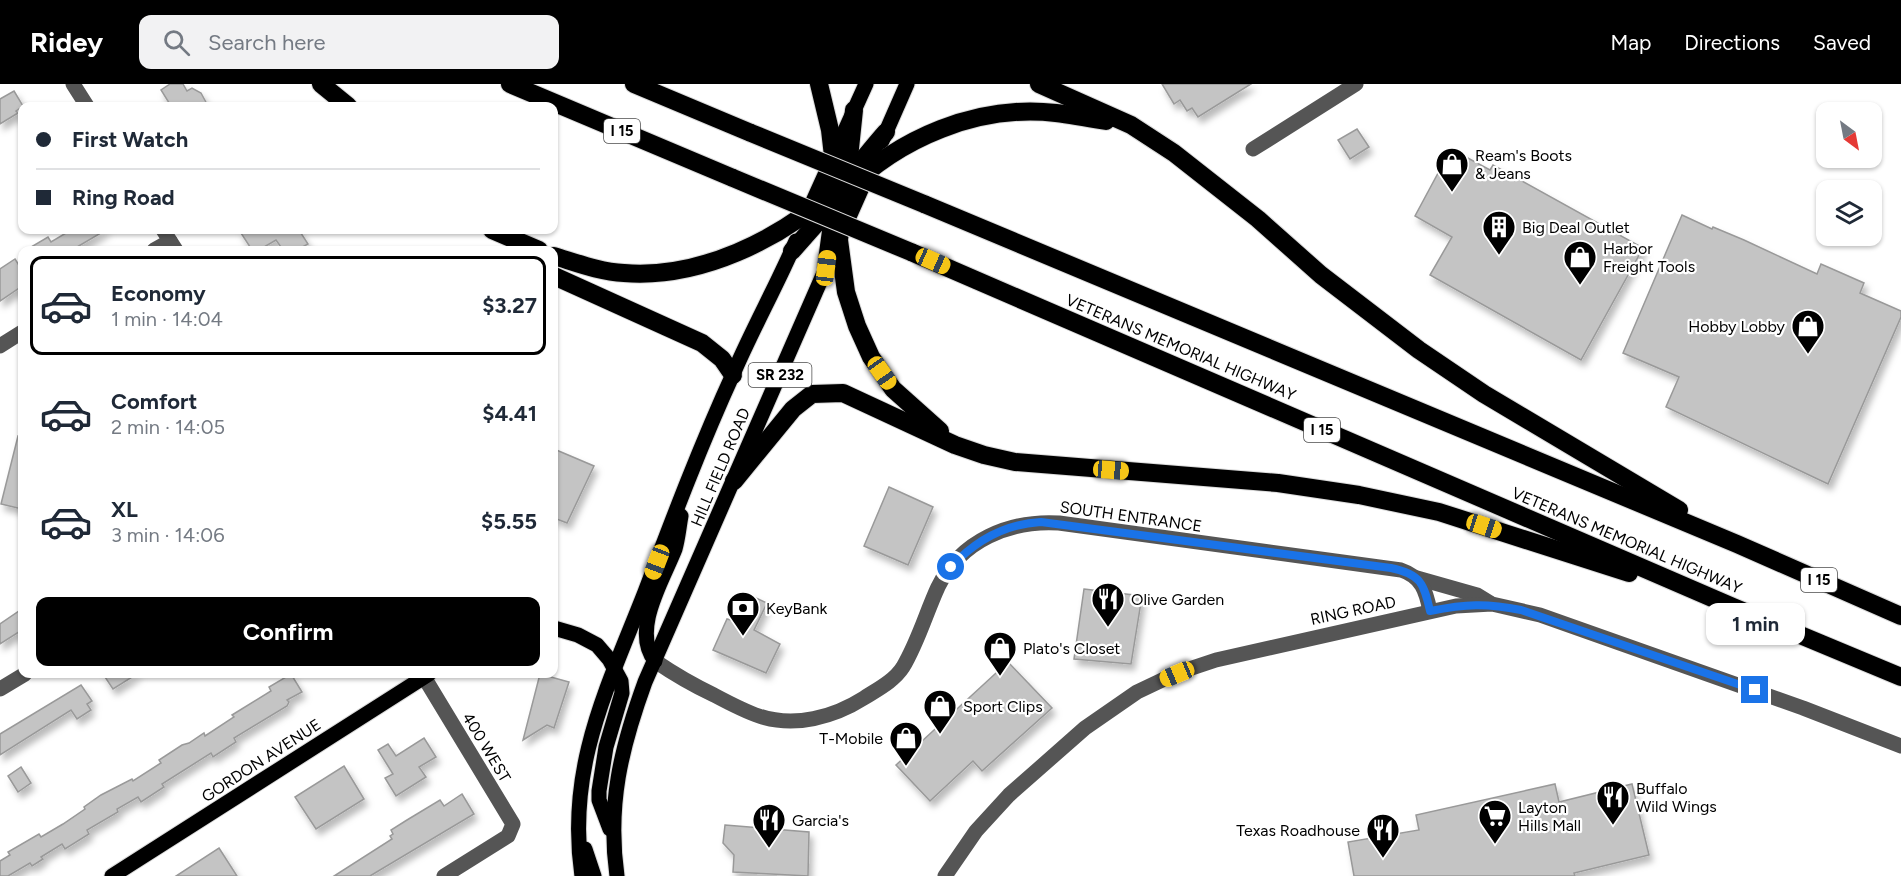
<!DOCTYPE html>
<meta charset="utf-8">
<style>
:root{--surface:#fff;--page:#f2f2f3;--text:#1f2937;--muted:#747a83;--line:#e0e1e3;--accent:#000}
body{margin:0;font-family:Figtree,sans-serif;background:var(--page);color:var(--text);height:100vh;display:flex;flex-direction:column;font-size:22px;white-space:nowrap}
*{box-sizing:border-box;margin:0}
p{font-size:20px;color:var(--muted)}
.icon{flex:none;width:33px;height:33px;fill:none;stroke:currentColor;stroke-width:2;stroke-linecap:round;stroke-linejoin:round}
.map{position:relative;flex:1;overflow:hidden}
.details{position:absolute;left:18px;top:162px;width:540px;height:432px;display:flex;flex-direction:column;background:var(--surface);border-radius:12px;box-shadow:0 2px 4px #0004}
.details>*{flex:none}
.guide{position:absolute;left:18px;top:18px;width:540px;height:132px;border-radius:12px;box-shadow:0 2px 4px #0004;display:grid;align-content:center;height:132px;padding:0 18px;background:var(--surface)}
.needle{width:39px;rotate:148deg}
.fabs{position:absolute;left:1816px;top:18px;display:grid;gap:12px}
.fabs a{display:grid;place-items:center;width:66px;height:66px;border-radius:12px;background:var(--surface);box-shadow:0 2px 4px #0004;font-size:30px}
.end{position:absolute;width:27px;height:27px;margin:-14px;border:8px solid #1a73e8;background:#fff;box-shadow:0 0 0 3px #fff}
.from{border-radius:50%}
.bubble{position:absolute;height:42px;border-radius:12px;background:var(--surface);box-shadow:0 2px 4px #0004;font-size:20px;font-weight:700;line-height:42px;text-align:center}
.car{position:absolute;width:18px;height:36px;margin:-18px -9px;border-radius:8px;box-shadow:0 0 4px 2px #0007;background:linear-gradient(#f5c518 24%,#345 0 40%,#f5c518 0 76%,#345 0 86%,#f5c518 0)}
.guide b{display:flex;align-items:center;gap:21px;height:57px;font-size:22px}
.guide b+b{border-top:2px solid var(--line)}
.guide i{width:15px;height:15px;background:var(--text)}
ul{padding:10px 0 0;list-style:none}
li{display:flex;align-items:center;gap:18px;height:99px;margin:0 12px 9px;padding:0 6px;border:3px solid transparent;border-radius:12px}
li div{flex:1}
li b{display:block;font-size:22px}
li em{font-style:normal;font-weight:700}
li.selected{border-color:var(--accent)}
li>.icon{width:54px;height:54px;stroke-width:1.5}
.primary-button{display:flex;gap:12px;margin-top:auto;padding:12px 18px}
.primary-button a{flex:1;height:69px;border-radius:12px;background:var(--accent);color:#fff;font-size:24px;font-weight:700;line-height:69px;text-align:center}
header{display:flex;align-items:center;gap:36px;box-sizing:border-box;height:84px;padding:0 30px;background:var(--accent);color:#fff}
header strong{font-size:28px}
nav{display:flex;gap:33px;margin-inline-start:auto;font-size:21px}
.search{width:420px;height:54px;background:var(--page);display:flex;align-items:center;gap:15px;box-sizing:border-box;padding:0 21px;border-radius:12px;color:var(--muted);font-size:22px}
.map>svg:first-child{display:block}
.building{fill:#c4c4c4;stroke:#999;stroke-width:1.5;filter:url(#shadow)}
.lines{fill:none;stroke-linecap:round;stroke-linejoin:round}
.major-casing{stroke:#dbdbdb;stroke-width:17}
.highway-casing{stroke:#dbdbdb;stroke-width:20}
.minor{stroke:#555;stroke-width:15}
.major{stroke:#000;stroke-width:15}
.highway{stroke:#000;stroke-width:18}
.highway-bridge-casing{stroke:#dbdbdb;stroke-width:20;stroke-linecap:butt}
.highway-bridge{stroke:#000;stroke-width:18}
.route{stroke:#1a73e8;stroke-width:8}
.labels{text-anchor:middle;stroke-width:4.5;stroke-linejoin:round;paint-order:stroke}
.shield{fill:#fff;stroke:#4c4c4c;stroke-width:1.5}
.shield-label{font-size:15px;font-weight:bold;fill:#000}
.poi-label{font-size:16px;fill:#000;stroke:#fff;text-anchor:start}
.street-label{font-size:16px;fill:#000;stroke:#fff}
</style>
<header>
<strong>Ridey</strong>
<div class="search"><svg class="icon" aria-label="search" viewBox="0 0 24 24"><circle cx="10" cy="10" r="6"/><path d="M15 15l6 6"/></svg>Search here</div>
<nav><a>Map</a><a>Directions</a><a>Saved</a></nav>
</header>
<div class="map">
<svg width="1901" height="792" viewBox="0 0 1901 792">
<defs>
<filter id="shadow"><feDropShadow dx="3.5" dy="6" stdDeviation="3" flood-color="#0004"/></filter>
</defs>
<rect width="100%" height="100%" fill="#fff"/>
<g class="building">
<polygon points="170,0 183,0 187,7 192,4 201,9 208,22 171,22 161,6"/>
<polygon points="1162,0 1251,0 1198,33 1192,24 1187,27 1180,16 1174,20"/>
<polygon points="14,7 23,22 16,27 18,29 0,40 0,15"/>
<polygon points="1357,45 1369,63 1350,75 1338,56"/>
<polygon points="1451,65 1490,86 1493,81 1643,164 1581,276 1430,191 1452,153 1415,132"/>
<polygon points="1682,131 1712,145 1713,143 1744,156 1817,190 1821,180 1864,199 1860,209 1901,227 1901,233 1828,400 1666,323 1679,293 1623,269"/>
<polygon points="71,146 106,146 72,166 26,166 48,153 51,158"/>
<polygon points="239,146 299,146 308,160 297,166 283,166 276,156 259,166 252,166"/>
<polygon points="15,175 22,186 22,202 0,217 0,185"/>
<polygon points="18,352 22,353 22,425 1,420"/>
<polygon points="554,365 594,382 567,439 554,434"/>
<polygon points="889,403 933,423 908,481 864,462"/>
<polygon points="1084,505 1142,512 1131,580 1074,575"/>
<polygon points="743,508 767,519 754,546 780,560 766,589 713,566 727,535 731,536"/>
<polygon points="22,525 22,546 0,560 0,540"/>
<polygon points="1008,578 1052,624 982,687 973,677 930,717 896,681"/>
<polygon points="103,590 137,590 113,605"/>
<polygon points="291,590 302,608 287,616 289,618 287,622 234,654 236,658 213,673 211,669 162,700 164,703 141,718 138,713 117,725 118,728 87,746 89,750 65,765 62,760 41,773 43,775 32,782 30,779 8,792 0,792 0,777 10,771 8,768 39,750 41,753 63,740 85,725 84,723 101,711 132,695 133,697 161,679 159,676 182,661 189,659 204,649 205,652 234,633 232,631 271,607 269,603"/>
<polygon points="540,590 569,598 554,644 547,641 523,656"/>
<polygon points="81,601 92,617 87,620 91,626 77,635 71,626 0,671 0,650"/>
<polygon points="424,654 436,673 419,683 426,693 396,712 385,694 393,690 378,666 388,660 396,672"/>
<polygon points="344,682 364,715 316,745 295,713"/>
<polygon points="21,683 31,699 18,708 8,692"/>
<polygon points="1555,700 1559,718 1632,700 1649,771 1574,789 1575,792 1354,792 1348,758 1419,746 1416,731"/>
<polygon points="462,710 474,730 370,792 334,792 392,755 390,752 393,750 391,746 407,736 440,716 444,722"/>
<polygon points="725,741 809,748 808,792 733,788 734,771 723,759"/>
<polygon points="219,764 237,792 176,792"/>
</g>
<g class="lines">
<g class="major-casing">
<g id="major">
<polyline points="882,57 907,0"/>
<polyline points="809,126 866,0"/>
<polyline points="845,142 869,88"/>
<polyline points="554,544 578,551 597,561 609,575 621,597 622,609 606,663 599,707 599,716 610,745"/>
<path d="M655,577C631,546 663,496 675,465C678,455 679,443 681,432"/>
<polyline points="585,765 594,792"/>
<polyline points="112,792 429,590"/>
<path d="M582,792C566,684 607,605 645,508C673,434 701,360 734,288C753,244 777,201 796,157"/>
<path d="M617,792C607,721 621,664 645,598L830,175"/>
</g>
</g>
<g class="highway-casing">
<g id="highway">
<polyline points="321,0 348,22"/>
<polyline points="510,0 733,94"/>
<polyline points="634,0 751,49"/>
<polyline points="819,0 830,46 836,98"/>
<polyline points="1039,0 1131,41 1174,69 1258,135 1321,191 1419,266 1484,310 1679,426"/>
<polyline points="847,93 854,26"/>
<polyline points="924,120 1737,460 1901,532"/>
<polyline points="843,124 839,156 846,208 857,242 871,273 893,305 940,347"/>
<polyline points="492,146 539,166"/>
<path d="M792,167C809,148 826,128 844,109C898,54 978,20 1056,29C1072,31 1089,34 1106,37"/>
<polyline points="911,168 1733,523 1901,593"/>
<path d="M554,172C577,179 600,188 624,189C700,195 779,156 835,106C853,89 869,67 886,48"/>
<polyline points="826,184 831,147"/>
<polyline points="554,192 702,259 722,275 733,291"/>
<polyline points="734,397 793,325 812,310 843,309 955,361 984,371 1015,378 1278,399 1359,411 1439,428 1629,489"/>
</g>
</g>
<g class="minor">
<polyline points="73,0 87,22"/>
<polyline points="1253,65 1356,0"/>
<polyline points="163,146 176,166"/>
<polyline points="154,166 170,157"/>
<polyline points="0,262 22,248"/>
<polyline points="1417,494 1477,511 1490,519"/>
<path d="M655,577C674,590 693,601 714,611C729,619 744,627 759,632C795,644 834,633 864,614C878,605 894,597 903,583C918,558 926,529 938,503C961,456 1010,436 1059,439L1401,486C1422,493 1426,507 1430,527"/>
<polyline points="424,593 513,740 508,752 444,792"/>
<polyline points="0,605 25,590"/>
<polyline points="945,792 976,747 1009,711 1085,644 1137,608 1177,589 1216,576 1456,522 1492,520 1540,531 1803,624 1901,662"/>
</g>
<use href="#major" class="major"/>
<use href="#highway" class="highway"/>
<g class="highway-bridge-casing">
<g id="highway-bridge">
<polyline points="751,49 924,120"/>
<polyline points="733,94 911,168"/>
</g>
</g>
<use href="#highway-bridge" class="highway-bridge"/>
</g>
<g class="lines">
<path class="route" d="M951,483C975,457 1005,440 1041,438L1391,484C1421,490 1424,500 1430,527C1466,520 1486,519 1521,526L1755,606"/>
</g>
<defs>
<g id="shop-pin" transform="scale(1.725)"><path d="M0 17L-7.5 6A9.5 9.5 0 1 1 7.5 6Z" fill="#000" stroke="#fff"/><path d="M-5-2.5h2.3a2.7 3.5 0 0 1 5.4 0H5L5.5 6h-11ZM-1.5-2.5h3a1.5 2.3 0 0 0-3 0Z" fill="#fff"/></g>
<g id="building-pin" transform="scale(1.725)"><path d="M0 17L-7.5 6A9.5 9.5 0 1 1 7.5 6Z" fill="#000" stroke="#fff"/><path d="M-4-6H4V6H1V3H-1V6H-4ZM-2.5-4.3h1.7v1.8h-1.7ZM.8-4.3h1.7v1.8H.8ZM-2.5-1h1.7V.8h-1.7ZM.8-1h1.7V.8H.8Z" fill="#fff"/></g>
<g id="restaurant-pin" transform="scale(1.725)"><path d="M0 17L-7.5 6A9.5 9.5 0 1 1 7.5 6Z" fill="#000" stroke="#fff"/><path d="M-5-6h1v4h1v-4h1v4h1v-4h1v5L-1.5 .5V6h-2V.5L-5-1ZM5-6V6H3V1.5H1.5Q1.5-4 5-6Z" fill="#fff"/></g>
<g id="bank-pin" transform="scale(1.725)"><path d="M0 17L-7.5 6A9.5 9.5 0 1 1 7.5 6Z" fill="#000" stroke="#fff"/><path d="M-6-4H6V4H-6ZM0-2.3a2.3 2.3 0 1 0 0 4.6a2.3 2.3 0 1 0 0-4.6Z" fill="#fff"/></g>
<g id="supermarket-pin" transform="scale(1.725)"><path d="M0 17L-7.5 6A9.5 9.5 0 1 1 7.5 6Z" fill="#000" stroke="#fff"/><path d="M-6-5.5h2.5l.6 2H6L4.5 2H-2.5L-4.4-4H-6ZM-1.5 3.2a1.3 1.3 0 1 0 .1 0ZM3 3.2a1.3 1.3 0 1 0 .1 0Z" fill="#fff"/></g>
</defs>
<g fill-rule="evenodd">
<use href="#shop-pin" x="1452" y="80"/>
<use href="#building-pin" x="1499" y="143"/>
<use href="#shop-pin" x="1580" y="173"/>
<use href="#shop-pin" x="1808" y="242"/>
<use href="#restaurant-pin" x="1108" y="515"/>
<use href="#bank-pin" x="743" y="524"/>
<use href="#shop-pin" x="1000" y="564"/>
<use href="#shop-pin" x="940" y="622"/>
<use href="#shop-pin" x="906" y="654"/>
<use href="#restaurant-pin" x="1613" y="713"/>
<use href="#supermarket-pin" x="1495" y="732"/>
<use href="#restaurant-pin" x="769" y="736"/>
<use href="#restaurant-pin" x="1383" y="746"/>
</g>
<g class="labels">
<g class="shield">
<rect x="604" y="35" width="36" height="24" rx="4.5"/>
<rect x="748.5" y="279" width="63" height="24" rx="4.5"/>
<rect x="1304" y="334" width="36" height="24" rx="4.5"/>
<rect x="1801" y="484" width="36" height="24" rx="4.5"/>
</g>
<g class="shield-label">
<text x="622" y="52">I 15</text>
<text x="780" y="296">SR 232</text>
<text x="1322" y="351">I 15</text>
<text x="1819" y="501">I 15</text>
</g>
<g class="poi-label">
<text x="1475" y="77">Ream's Boots<tspan x="1475" dy="18">&amp; Jeans</tspan></text>
<text x="1522" y="149">Big Deal Outlet</text>
<text x="1603" y="170">Harbor<tspan x="1603" dy="18">Freight Tools</tspan></text>
<text x="1785" y="248" text-anchor="end">Hobby Lobby</text>
<text x="1131" y="521">Olive Garden</text>
<text x="766" y="530">KeyBank</text>
<text x="1023" y="570">Plato's Closet</text>
<text x="963" y="628">Sport Clips</text>
<text x="883" y="660" text-anchor="end">T-Mobile</text>
<text x="1636" y="710">Buffalo<tspan x="1636" dy="18">Wild Wings</tspan></text>
<text x="1518" y="729">Layton<tspan x="1518" dy="18">Hills Mall</tspan></text>
<text x="792" y="742">Garcia's</text>
<text x="1360" y="752" text-anchor="end">Texas Roadhouse</text>
</g>
<g class="street-label">
<text transform="translate(1181 263) rotate(23)" y="6">VETERANS MEMORIAL HIGHWAY</text>
<text transform="translate(720 383) rotate(-67)" y="6">HILL FIELD ROAD</text>
<text transform="translate(1131 432) rotate(8)" y="6">SOUTH ENTRANCE</text>
<text transform="translate(1627 456) rotate(23)" y="6">VETERANS MEMORIAL HIGHWAY</text>
<text transform="translate(1353 526) rotate(-12)" y="6">RING ROAD</text>
<text transform="translate(487 663) rotate(59)" y="6">400 WEST</text>
<text transform="translate(261 676) rotate(-33)" y="6">GORDON AVENUE</text>
</g>
</g>
</svg>
<div class="fabs">
<a><svg class="needle" viewBox="-14 -14 28 28"><path d="M0-13l5 13h-10z" fill="#e53935"/><path d="M0 13l5-13h-10z" fill="#747a83"/></svg></a>
<a><svg class="icon" aria-label="layers" viewBox="0 0 24 24"><path d="M12 4l9 5-9 5-9-5zM3 14l9 5 9-5"/></svg></a>
</div>
<i class="end from" style="left:951px;top:483px"></i>
<i class="end" style="left:1755px;top:606px"></i>
<div class="bubble" style="left:1706px;top:519px;width:99px">1 min</div>
<i class="car" style="left:933px;top:177px;rotate:114deg"></i>
<i class="car" style="left:826px;top:184px;rotate:7deg"></i>
<i class="car" style="left:882px;top:289px;rotate:145deg"></i>
<i class="car" style="left:1111px;top:386px;rotate:95deg"></i>
<i class="car" style="left:1484px;top:442px;rotate:108deg"></i>
<i class="car" style="left:657px;top:478px;rotate:201deg"></i>
<i class="car" style="left:1177px;top:590px;rotate:247deg"></i>
<div class="guide">
<b><i class="from"></i>First Watch</b>
<b><i></i>Ring Road</b>
</div>
<section class="details">
<ul>
<li class="selected"><svg class="icon" aria-label="car" viewBox="0 0 24 24"><path d="M5 17H2v-5l4-1 3-4h7l3 4 3 1v5h-3M9 17h6M6 11h13"/><circle cx="7" cy="17" r="2"/><circle cx="17" cy="17" r="2"/></svg><div><b>Economy</b><p>1 min · 14:04</p></div><em>$3.27</em></li>
<li><svg class="icon" aria-label="car" viewBox="0 0 24 24"><path d="M5 17H2v-5l4-1 3-4h7l3 4 3 1v5h-3M9 17h6M6 11h13"/><circle cx="7" cy="17" r="2"/><circle cx="17" cy="17" r="2"/></svg><div><b>Comfort</b><p>2 min · 14:05</p></div><em>$4.41</em></li>
<li><svg class="icon" aria-label="car" viewBox="0 0 24 24"><path d="M5 17H2v-5l4-1 3-4h7l3 4 3 1v5h-3M9 17h6M6 11h13"/><circle cx="7" cy="17" r="2"/><circle cx="17" cy="17" r="2"/></svg><div><b>XL</b><p>3 min · 14:06</p></div><em>$5.55</em></li>
</ul>
<div class="primary-button"><a>Confirm</a></div>
</section>
</div>
